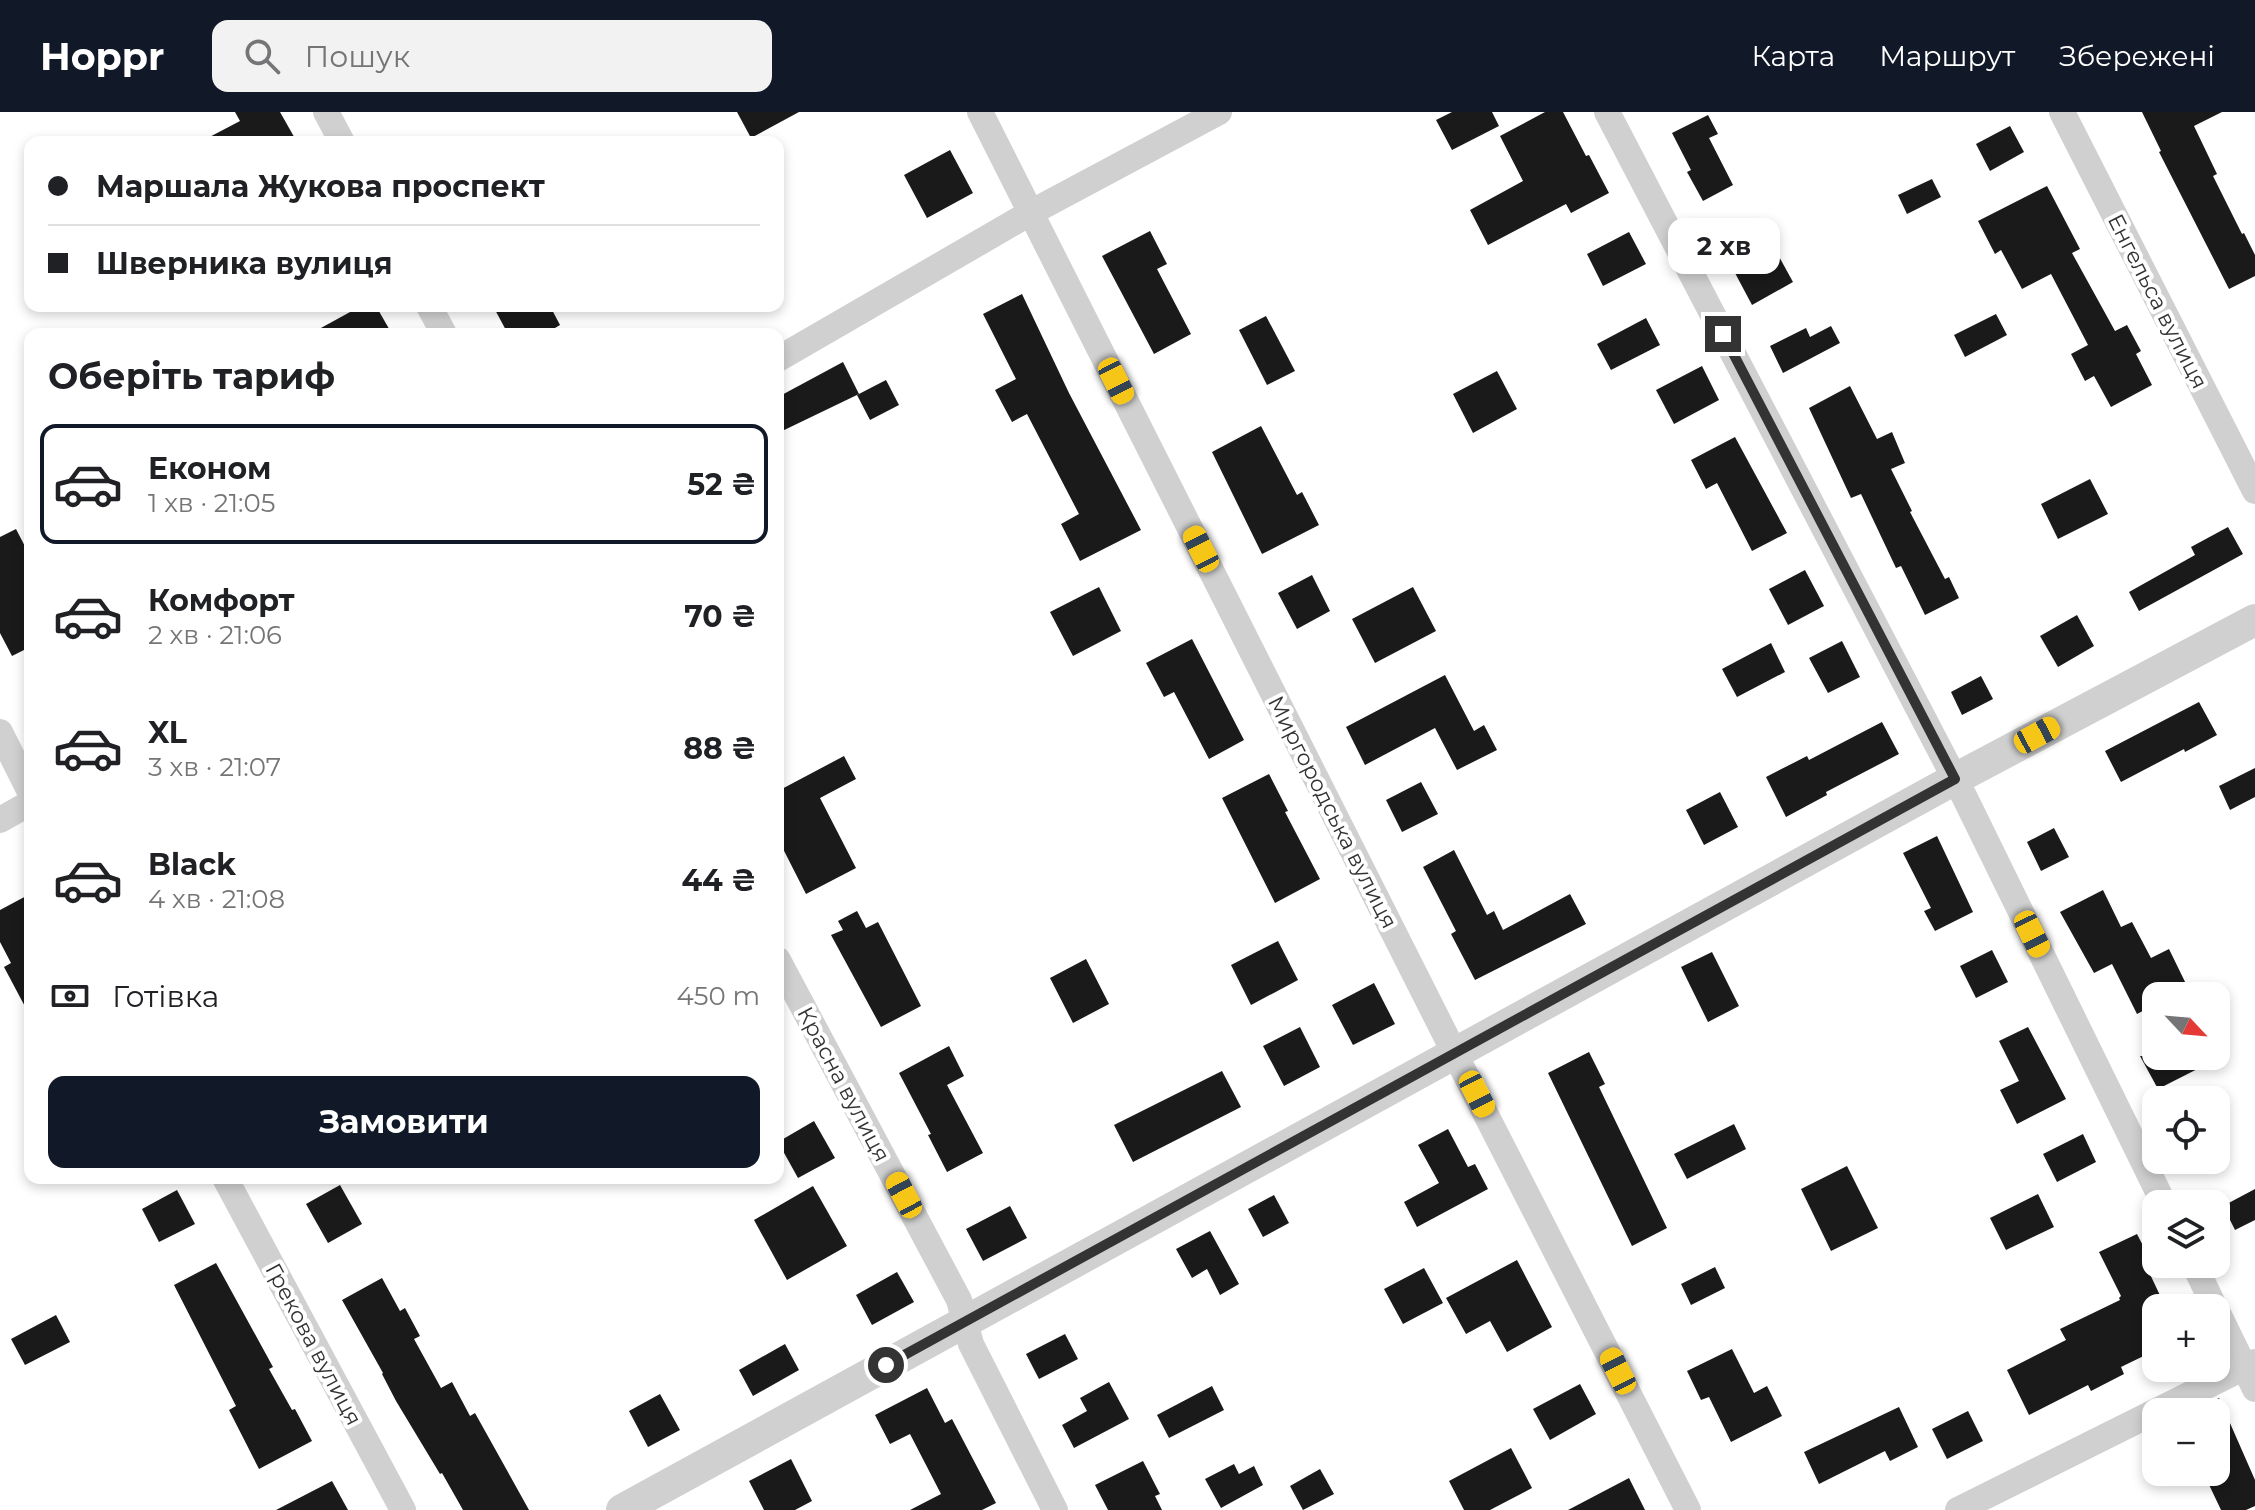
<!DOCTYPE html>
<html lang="uk">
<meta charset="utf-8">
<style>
:root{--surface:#fff;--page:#f2f2f2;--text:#202124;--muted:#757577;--line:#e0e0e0;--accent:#111827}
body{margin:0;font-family:Montserrat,sans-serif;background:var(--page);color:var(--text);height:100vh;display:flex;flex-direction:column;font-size:30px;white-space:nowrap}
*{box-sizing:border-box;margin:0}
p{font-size:26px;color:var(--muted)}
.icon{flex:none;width:44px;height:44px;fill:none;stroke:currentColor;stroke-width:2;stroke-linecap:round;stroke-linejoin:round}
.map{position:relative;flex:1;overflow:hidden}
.side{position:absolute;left:24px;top:216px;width:760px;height:856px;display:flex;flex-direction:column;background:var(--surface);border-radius:16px;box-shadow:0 4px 12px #0003}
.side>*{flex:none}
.hud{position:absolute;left:24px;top:24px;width:760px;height:176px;border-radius:16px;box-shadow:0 4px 12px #0003;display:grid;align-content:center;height:176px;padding:0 24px;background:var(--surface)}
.needle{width:52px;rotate:116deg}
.tools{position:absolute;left:2142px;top:870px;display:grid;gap:16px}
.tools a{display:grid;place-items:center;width:88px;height:88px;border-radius:16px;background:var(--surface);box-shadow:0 4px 12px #0003;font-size:40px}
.end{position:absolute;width:36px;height:36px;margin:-18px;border:10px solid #333;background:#fff;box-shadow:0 0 0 4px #fff}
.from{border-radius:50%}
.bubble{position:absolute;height:56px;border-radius:16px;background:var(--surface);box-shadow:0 4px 12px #0003;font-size:26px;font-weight:700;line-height:56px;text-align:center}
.car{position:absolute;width:24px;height:48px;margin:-24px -12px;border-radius:10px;box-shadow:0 0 6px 2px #0007;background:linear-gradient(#f5c518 24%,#345 0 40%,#f5c518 0 76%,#345 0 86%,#f5c518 0)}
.hud b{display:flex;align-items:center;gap:28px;height:76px;font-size:30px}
.hud b+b{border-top:2px solid var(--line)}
.hud i{width:20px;height:20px;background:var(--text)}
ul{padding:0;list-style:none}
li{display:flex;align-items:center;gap:24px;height:120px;margin:0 16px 12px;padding:0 8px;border:4px solid transparent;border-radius:16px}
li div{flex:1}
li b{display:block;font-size:30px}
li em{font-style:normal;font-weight:700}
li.current{border-color:var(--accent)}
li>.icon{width:72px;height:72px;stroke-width:1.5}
h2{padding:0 24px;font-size:36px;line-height:96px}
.pay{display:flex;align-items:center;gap:20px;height:88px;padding:0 24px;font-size:30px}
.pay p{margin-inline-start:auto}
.action{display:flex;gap:16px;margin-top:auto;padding:16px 24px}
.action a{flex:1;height:92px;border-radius:16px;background:var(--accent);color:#fff;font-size:32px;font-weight:700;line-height:92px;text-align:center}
header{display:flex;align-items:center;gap:48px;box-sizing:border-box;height:112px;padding:0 40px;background:var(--accent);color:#fff}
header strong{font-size:38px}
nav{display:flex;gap:44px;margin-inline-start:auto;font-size:28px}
.search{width:560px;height:72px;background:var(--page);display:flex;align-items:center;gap:20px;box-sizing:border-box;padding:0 28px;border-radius:16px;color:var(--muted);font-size:30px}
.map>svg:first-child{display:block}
.building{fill:#1a1a1a}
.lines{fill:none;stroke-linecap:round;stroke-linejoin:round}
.minor{stroke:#d0d0d0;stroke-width:26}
.tertiary{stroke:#d0d0d0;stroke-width:32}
.route{stroke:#333;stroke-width:10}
.labels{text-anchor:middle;stroke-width:8;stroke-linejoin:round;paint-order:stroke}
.street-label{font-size:22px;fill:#333;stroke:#fff}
</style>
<header>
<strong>Hoppr</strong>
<div class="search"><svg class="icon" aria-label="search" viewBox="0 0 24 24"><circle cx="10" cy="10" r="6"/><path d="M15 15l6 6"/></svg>Пошук</div>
<nav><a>Карта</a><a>Маршрут</a><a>Збережені</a></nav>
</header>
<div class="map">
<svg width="2255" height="1398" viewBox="0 0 2255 1398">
<rect width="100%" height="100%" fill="#fff"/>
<g class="building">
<polygon points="235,0 280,0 297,30 200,30 240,9"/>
<polygon points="737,0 799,0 751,26"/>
<polygon points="1452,0 1492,0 1499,14 1452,38 1436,8"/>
<polygon points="1545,0 1563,0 1586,44 1589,43 1609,81 1571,101 1566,92 1488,133 1470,98 1523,69 1500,24"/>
<polygon points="2142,0 2222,0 2194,14 2217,62 2213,64 2242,122 2244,121 2255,143 2255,164 2229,177 2159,40 2161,39"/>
<polygon points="1708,3 1718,22 1709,26 1733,73 1703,89 1687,60 1691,58 1672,21"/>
<polygon points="2010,14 2024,40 1990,59 1976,32"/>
<polygon points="950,38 973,81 927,106 904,63"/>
<polygon points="1932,67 1941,85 1907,102 1898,83"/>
<polygon points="2047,74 2080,137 2072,141 2115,219 2127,213 2141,239 2136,242 2152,273 2111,295 2094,264 2085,269 2071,242 2088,233 2051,162 2022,177 2001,138 1995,142 1978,109"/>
<polygon points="1150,119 1167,152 1157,157 1191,222 1154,242 1102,144"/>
<polygon points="1629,120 1646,152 1603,174 1587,142"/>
<polygon points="1776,139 1793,170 1752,193 1735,161"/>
<polygon points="1022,182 1069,281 1141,418 1080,449 1061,412 1079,402 1027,302 1012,310 995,278 1016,267 983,202"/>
<polygon points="361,194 376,194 392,222 310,222"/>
<polygon points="493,194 550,194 560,213 545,222 508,222"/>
<polygon points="1996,202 2007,223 1965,245 1954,223"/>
<polygon points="1266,204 1295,259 1267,273 1239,218"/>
<polygon points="1646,206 1660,233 1611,258 1597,232"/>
<polygon points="1831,214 1840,231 1783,261 1770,234 1806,216 1810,225"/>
<polygon points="843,250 859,282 778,321 778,285"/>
<polygon points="1702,254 1719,288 1674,312 1656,278"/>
<polygon points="1497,259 1517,297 1473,321 1453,282"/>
<polygon points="886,268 899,293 870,308 857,283"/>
<polygon points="1850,274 1877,327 1892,320 1905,351 1891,357 1912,399 1910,400 1945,467 1949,465 1959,486 1925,503 1901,454 1896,456 1861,382 1851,386 1809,296"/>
<polygon points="1261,314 1297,383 1302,380 1319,413 1262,442 1212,340"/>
<polygon points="1735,325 1787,421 1752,439 1717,371 1706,377 1691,348"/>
<polygon points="2090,367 2108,402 2058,427 2041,392"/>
<polygon points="2228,415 2243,442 2139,499 2129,480 2195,443 2191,435"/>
<polygon points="16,417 30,444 30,535 12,544 0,521 0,425"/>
<polygon points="1805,458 1824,494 1788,513 1769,477"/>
<polygon points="1312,463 1330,499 1297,517 1278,481"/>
<polygon points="1099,475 1121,519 1073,544 1050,500"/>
<polygon points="1413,475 1436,519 1375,551 1352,507"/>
<polygon points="2077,503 2094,534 2058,555 2040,524"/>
<polygon points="1192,527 1244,628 1209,647 1174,580 1164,585 1146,551"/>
<polygon points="1842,529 1860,565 1828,581 1809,546"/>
<polygon points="1771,531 1785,560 1737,585 1722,557"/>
<polygon points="1445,563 1474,619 1484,613 1497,638 1457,658 1435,616 1365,653 1346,615"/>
<polygon points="1981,564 1993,587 1962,603 1951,580"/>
<polygon points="2199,590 2217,623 2185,640 2184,637 2121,670 2105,639"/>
<polygon points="1882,610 1899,642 1826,680 1827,683 1786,705 1766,665 1807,644 1809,648"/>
<polygon points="844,644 856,667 820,686 856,756 806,782 778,727 778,679"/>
<polygon points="2255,656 2255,685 2230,698 2219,674"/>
<polygon points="1269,662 1288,699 1285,700 1320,767 1275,791 1222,686"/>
<polygon points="1421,670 1438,702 1402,720 1386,688"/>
<polygon points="1720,680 1738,715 1704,733 1686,698"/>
<polygon points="2054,716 2069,745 2041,759 2027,730"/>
<polygon points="1937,724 1973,800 1935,819 1924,799 1931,796 1903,741"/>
<polygon points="1454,738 1487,803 1494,799 1503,818 1570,782 1586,812 1475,868 1451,822 1456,819 1423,755"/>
<polygon points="2103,778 2121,815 2132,810 2151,846 2169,837 2188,876 2173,884 2156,884 2156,892 2137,902 2112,852 2094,861 2060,800"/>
<polygon points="30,782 30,904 4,855 11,851 0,830 0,798"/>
<polygon points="857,799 866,816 878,810 921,894 881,915 831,823 843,818 838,809"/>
<polygon points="1278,829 1298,868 1251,893 1231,853"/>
<polygon points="1992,838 2008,870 1976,886 1960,854"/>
<polygon points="1712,840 1739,894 1708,910 1681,855"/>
<polygon points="1086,847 1109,892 1073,911 1050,866"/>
<polygon points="1374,871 1395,912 1353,933 1332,893"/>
<polygon points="1300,915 1320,955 1284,974 1263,934"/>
<polygon points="2028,915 2066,987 2017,1012 2000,978 2019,969 1999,929"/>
<polygon points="949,934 964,964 947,973 983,1041 947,1060 928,1023 931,1022 899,961"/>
<polygon points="1589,940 1605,972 1599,975 1667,1116 1632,1134 1548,961"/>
<polygon points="2140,944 2223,944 2158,977"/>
<polygon points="1222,959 1241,995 1133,1050 1114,1013"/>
<polygon points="814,1009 835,1046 798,1066 778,1030"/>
<polygon points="1734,1012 1746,1037 1687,1067 1674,1042"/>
<polygon points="1448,1017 1468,1055 1475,1052 1488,1077 1417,1115 1404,1090 1439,1071 1418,1033"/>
<polygon points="2083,1022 2096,1050 2057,1070 2043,1042"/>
<polygon points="1847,1054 1878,1116 1831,1139 1801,1077"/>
<polygon points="340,1073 362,1112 328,1131 306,1092"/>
<polygon points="813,1074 847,1134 787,1168 754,1108"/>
<polygon points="2255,1077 2255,1108 2235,1118 2223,1094"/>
<polygon points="177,1078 195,1112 159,1130 142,1097"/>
<polygon points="2038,1082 2054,1115 2006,1138 1990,1106"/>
<polygon points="1274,1083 1289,1111 1263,1125 1248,1097"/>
<polygon points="1010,1094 1027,1126 983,1149 966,1117"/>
<polygon points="1210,1119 1239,1172 1220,1183 1207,1157 1192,1166 1176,1137"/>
<polygon points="2137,1122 2154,1155 2148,1158 2166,1196 2156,1196 2156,1238 2121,1255 2124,1262 2091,1279 2088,1273 2029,1303 2007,1258 2066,1228 2060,1217 2120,1188 2119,1186 2121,1184 2099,1140"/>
<polygon points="1517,1148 1552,1215 1507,1240 1490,1209 1466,1222 1446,1186"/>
<polygon points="216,1151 273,1255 269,1257 292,1298 295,1297 312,1329 259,1357 229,1298 236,1294 174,1173"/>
<polygon points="1715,1155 1725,1176 1691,1193 1681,1172"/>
<polygon points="1424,1156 1443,1191 1403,1212 1384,1177"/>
<polygon points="897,1160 914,1190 872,1213 856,1183"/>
<polygon points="382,1166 400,1199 405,1196 420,1224 414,1227 441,1276 452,1270 470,1304 475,1301 529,1398 463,1398 442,1361 440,1362 396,1289 382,1262 383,1261 342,1188"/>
<polygon points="56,1203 70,1230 25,1253 11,1227"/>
<polygon points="1065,1222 1078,1247 1039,1267 1026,1242"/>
<polygon points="785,1232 799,1258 753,1284 739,1258"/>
<polygon points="1732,1237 1754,1281 1767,1274 1782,1304 1731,1330 1709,1285 1701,1288 1687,1259"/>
<polygon points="1109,1270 1129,1307 1074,1336 1062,1313 1087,1299 1080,1286"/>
<polygon points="1580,1272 1596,1302 1550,1328 1533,1297"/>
<polygon points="1212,1274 1224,1298 1169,1326 1157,1303"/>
<polygon points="927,1276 945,1311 952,1307 996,1391 982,1398 910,1398 941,1382 910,1322 890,1332 875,1303"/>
<polygon points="660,1282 680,1318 648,1335 629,1299"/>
<polygon points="2219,1286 2255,1368 2255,1394 2246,1398 2221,1398 2203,1360 2216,1360 2216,1287"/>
<polygon points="1899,1295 1918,1335 1890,1349 1885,1339 1819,1372 1804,1340"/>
<polygon points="1968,1299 1983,1329 1947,1347 1932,1317"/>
<polygon points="1511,1336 1532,1376 1490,1398 1464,1398 1449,1369"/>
<polygon points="791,1347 812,1389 795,1398 764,1398 749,1369"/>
<polygon points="1143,1349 1160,1382 1155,1384 1162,1398 1108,1398 1095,1373"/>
<polygon points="1234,1352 1239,1362 1254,1354 1263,1373 1221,1396 1205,1367"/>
<polygon points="1320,1357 1334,1382 1303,1398 1290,1374"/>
<polygon points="1629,1366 1645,1398 1568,1398"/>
<polygon points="332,1369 348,1398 276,1398"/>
</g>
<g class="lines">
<g class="minor">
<polyline points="326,0 342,30"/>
<polyline points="980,0 1455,942 1688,1398"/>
<polyline points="1607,0 1965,686 2164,1092"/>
<polyline points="2062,0 2255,379"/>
<polyline points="429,194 444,222"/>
<polyline points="778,247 1032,100 1219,0"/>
<polyline points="0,620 30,680"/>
<polyline points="0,708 30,691"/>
<polyline points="778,848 959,1188 971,1232 1055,1398"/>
<polyline points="225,1066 403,1398"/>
<polyline points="2194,1152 2215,1196"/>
<polyline points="2216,1197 2255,1277"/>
<polyline points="1958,1398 2255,1250"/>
</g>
<polyline class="tertiary" points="622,1398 1955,667 2255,508"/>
</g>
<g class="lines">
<polyline class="route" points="886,1253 1955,667 1723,222"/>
</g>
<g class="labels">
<g class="street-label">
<text transform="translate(2158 189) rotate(63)" y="8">Енгельса вулиця</text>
<text transform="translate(1333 700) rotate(63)" y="8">Миргородська вулиця</text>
<text transform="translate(844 972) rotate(62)" y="8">Красна вулиця</text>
<text transform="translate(314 1232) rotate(62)" y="8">Грекова вулиця</text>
</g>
</g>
</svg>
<div class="tools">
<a><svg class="needle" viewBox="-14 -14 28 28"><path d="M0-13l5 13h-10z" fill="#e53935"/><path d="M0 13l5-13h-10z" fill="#757577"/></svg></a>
<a><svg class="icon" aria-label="locate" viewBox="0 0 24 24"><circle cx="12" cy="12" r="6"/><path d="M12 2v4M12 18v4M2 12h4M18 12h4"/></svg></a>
<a><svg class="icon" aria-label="layers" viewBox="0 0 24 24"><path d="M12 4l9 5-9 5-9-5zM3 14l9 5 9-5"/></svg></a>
<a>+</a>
<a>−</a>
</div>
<i class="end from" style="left:886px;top:1253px"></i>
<i class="end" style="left:1723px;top:222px"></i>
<div class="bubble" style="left:1668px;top:106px;width:112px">2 хв</div>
<i class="car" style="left:1116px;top:269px;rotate:153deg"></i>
<i class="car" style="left:1201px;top:437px;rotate:333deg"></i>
<i class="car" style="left:2037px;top:623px;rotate:62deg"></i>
<i class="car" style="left:2032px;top:822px;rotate:154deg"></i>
<i class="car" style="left:1477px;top:982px;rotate:153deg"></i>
<i class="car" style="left:904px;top:1083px;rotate:332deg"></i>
<i class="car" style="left:1618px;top:1259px;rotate:333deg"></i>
<div class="hud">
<b><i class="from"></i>Маршала Жукова проспект</b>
<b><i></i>Шверника вулиця</b>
</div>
<section class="side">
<h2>Оберіть тариф</h2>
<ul>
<li class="current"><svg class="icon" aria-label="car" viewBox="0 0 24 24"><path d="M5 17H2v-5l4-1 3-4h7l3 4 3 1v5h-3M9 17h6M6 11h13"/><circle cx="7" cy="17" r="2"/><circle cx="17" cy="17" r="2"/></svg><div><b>Економ</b><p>1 хв · 21:05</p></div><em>52 ₴</em></li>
<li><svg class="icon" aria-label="car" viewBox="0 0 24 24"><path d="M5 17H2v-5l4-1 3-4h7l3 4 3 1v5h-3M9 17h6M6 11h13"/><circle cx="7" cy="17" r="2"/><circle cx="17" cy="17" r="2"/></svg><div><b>Комфорт</b><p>2 хв · 21:06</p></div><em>70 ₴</em></li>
<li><svg class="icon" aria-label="car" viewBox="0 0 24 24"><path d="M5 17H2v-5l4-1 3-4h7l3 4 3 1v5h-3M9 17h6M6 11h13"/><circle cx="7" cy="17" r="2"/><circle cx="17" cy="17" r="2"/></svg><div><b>XL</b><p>3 хв · 21:07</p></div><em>88 ₴</em></li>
<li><svg class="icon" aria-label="car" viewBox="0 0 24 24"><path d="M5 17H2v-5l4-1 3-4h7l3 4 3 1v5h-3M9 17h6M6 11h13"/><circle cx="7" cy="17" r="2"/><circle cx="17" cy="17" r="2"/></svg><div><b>Black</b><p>4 хв · 21:08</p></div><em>44 ₴</em></li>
</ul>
<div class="pay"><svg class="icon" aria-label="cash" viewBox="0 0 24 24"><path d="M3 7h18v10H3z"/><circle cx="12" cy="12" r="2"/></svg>Готівка<p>450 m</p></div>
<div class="action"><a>Замовити</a></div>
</section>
</div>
